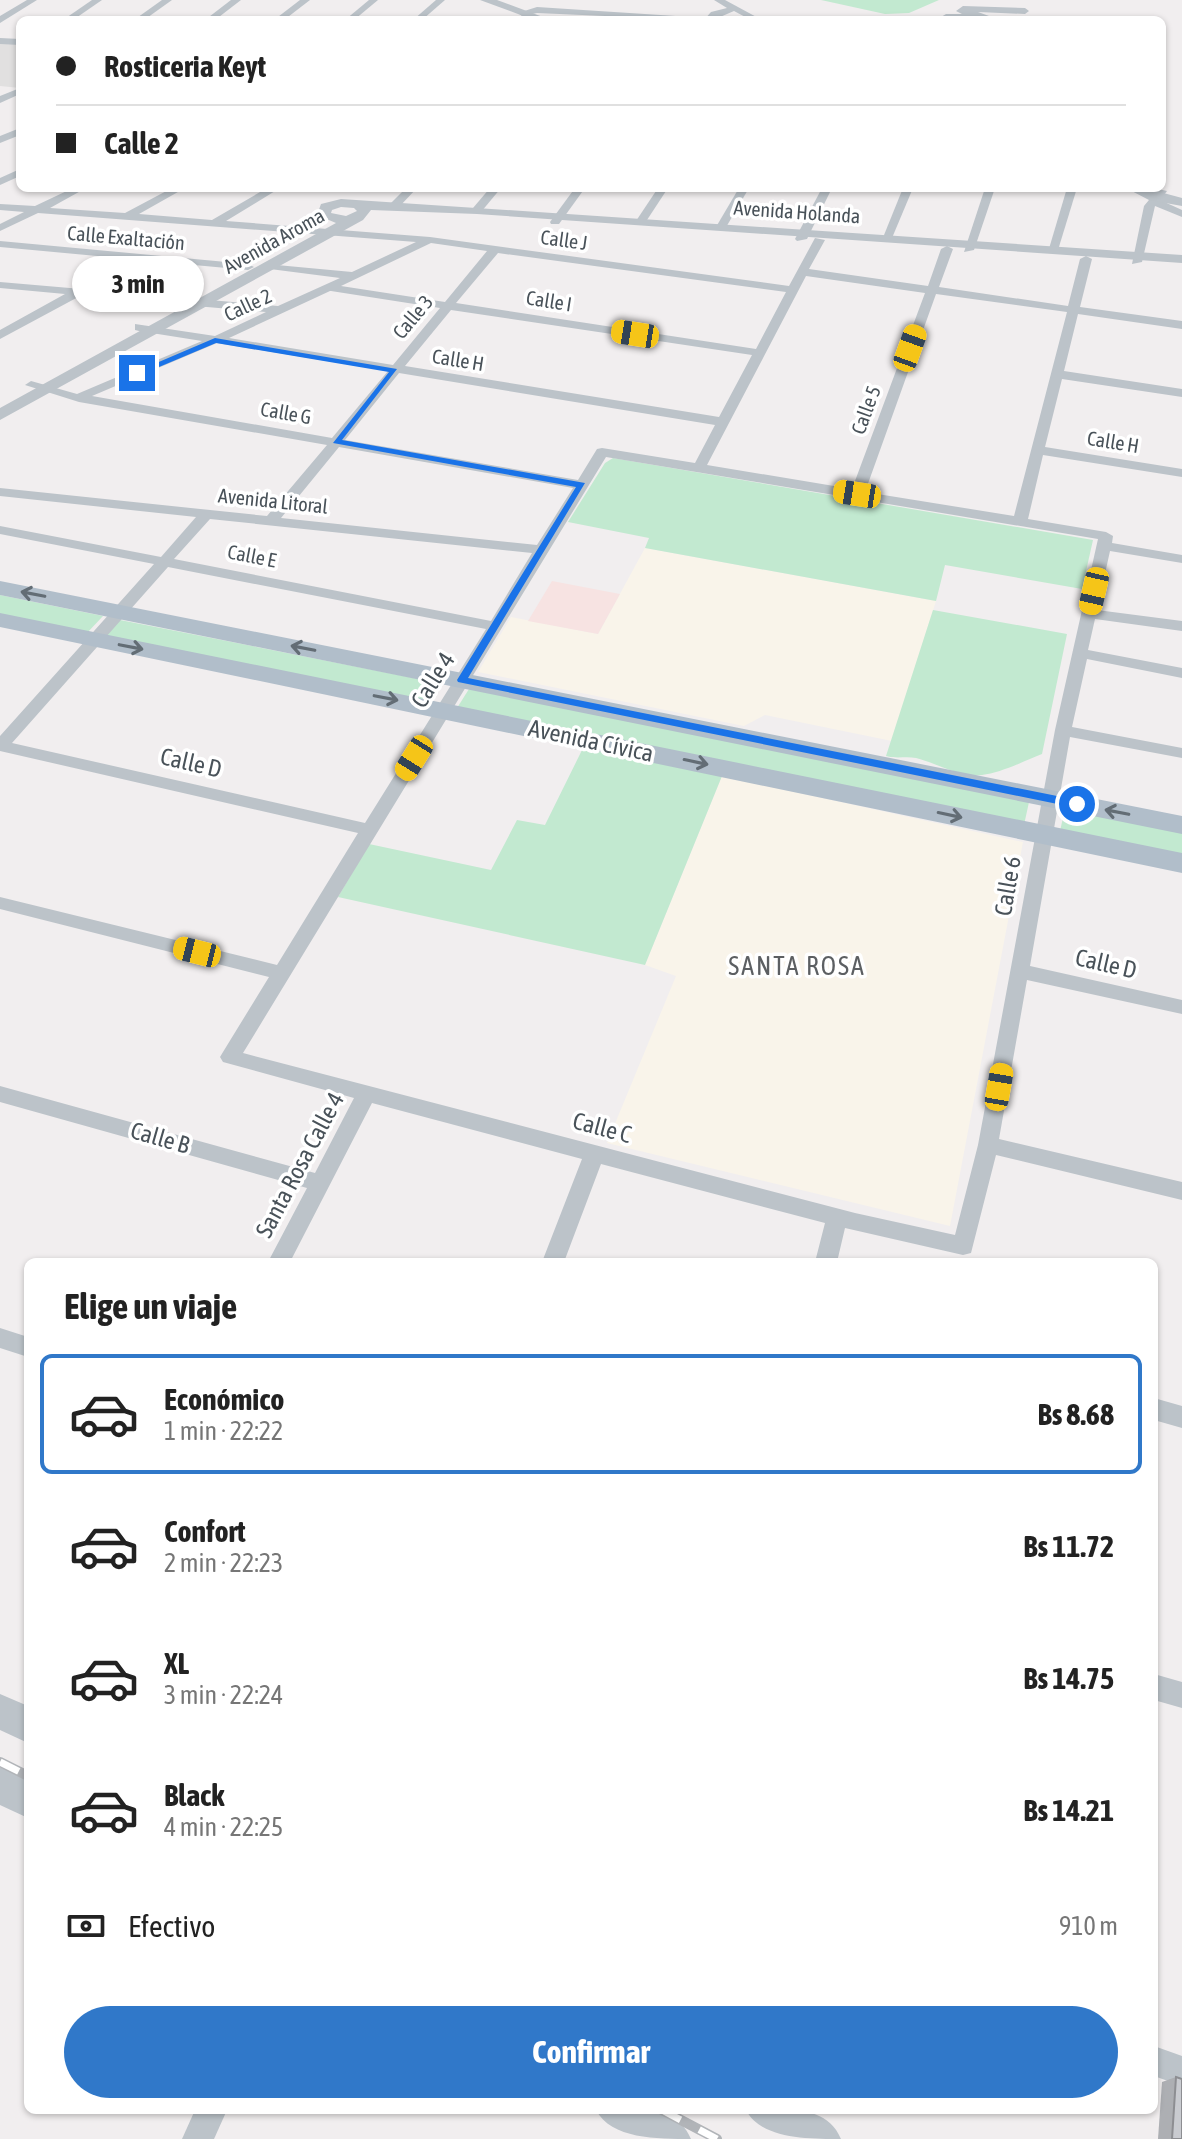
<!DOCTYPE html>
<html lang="es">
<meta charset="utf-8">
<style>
:root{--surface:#fff;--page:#f2f2f2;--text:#222;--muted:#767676;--line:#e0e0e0;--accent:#3078c9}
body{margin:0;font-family:"Asap Condensed",sans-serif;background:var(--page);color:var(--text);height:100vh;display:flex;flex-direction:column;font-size:30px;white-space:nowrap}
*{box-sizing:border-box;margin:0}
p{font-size:26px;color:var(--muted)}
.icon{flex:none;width:44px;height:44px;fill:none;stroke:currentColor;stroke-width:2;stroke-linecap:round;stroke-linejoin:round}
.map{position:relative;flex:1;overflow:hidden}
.drawer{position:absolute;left:24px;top:1258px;width:1134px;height:856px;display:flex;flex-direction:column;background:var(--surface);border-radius:12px;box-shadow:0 2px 6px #0004}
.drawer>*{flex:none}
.guide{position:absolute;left:16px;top:16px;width:1150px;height:176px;border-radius:12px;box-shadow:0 2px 6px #0004;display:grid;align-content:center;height:176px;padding:0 40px;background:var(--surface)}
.end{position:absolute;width:36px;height:36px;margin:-18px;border:10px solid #1a73e8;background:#fff;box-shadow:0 0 0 4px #fff}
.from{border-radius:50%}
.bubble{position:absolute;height:56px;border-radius:28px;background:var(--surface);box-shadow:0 2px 6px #0004;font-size:26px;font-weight:700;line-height:56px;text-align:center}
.car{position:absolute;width:24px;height:48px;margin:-24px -12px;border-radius:10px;box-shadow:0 0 6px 2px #0007;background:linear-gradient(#f5c518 24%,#345 0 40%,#f5c518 0 76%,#345 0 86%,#f5c518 0)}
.guide b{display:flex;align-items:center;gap:28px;height:76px;font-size:30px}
.guide b+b{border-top:2px solid var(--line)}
.guide i{width:20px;height:20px;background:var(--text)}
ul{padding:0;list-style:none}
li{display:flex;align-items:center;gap:24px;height:120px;margin:0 16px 12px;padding:0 24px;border:4px solid transparent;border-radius:12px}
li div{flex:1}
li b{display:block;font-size:30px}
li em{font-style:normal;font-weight:700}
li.on{border-color:var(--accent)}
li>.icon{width:72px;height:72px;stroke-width:1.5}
h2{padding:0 40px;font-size:36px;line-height:96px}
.pay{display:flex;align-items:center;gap:20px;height:88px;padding:0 40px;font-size:30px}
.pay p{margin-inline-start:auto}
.action{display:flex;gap:16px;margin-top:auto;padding:16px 40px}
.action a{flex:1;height:92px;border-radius:48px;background:var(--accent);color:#fff;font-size:32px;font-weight:700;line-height:92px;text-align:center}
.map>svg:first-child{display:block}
.commercial{fill:#f9f4ea}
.education{fill:#e1e0e0}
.medical{fill:#f7e3e2}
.green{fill:#c2e9d0}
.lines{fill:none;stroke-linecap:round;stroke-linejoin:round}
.minor{fill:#bcc3c9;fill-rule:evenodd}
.tertiary{fill:#bcc3c9;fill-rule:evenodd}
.primary{fill:#b1beca;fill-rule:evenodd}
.rail-casing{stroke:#b1b4b8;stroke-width:10}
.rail{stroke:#fff;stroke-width:7;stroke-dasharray:21;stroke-linecap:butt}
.wall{fill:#adafb3}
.building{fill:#c9cbd0;stroke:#8d8e92;stroke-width:2}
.oneway{stroke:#636d75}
.route{fill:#1a73e8}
.labels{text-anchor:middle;stroke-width:7;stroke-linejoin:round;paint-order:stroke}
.far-street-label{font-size:20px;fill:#495259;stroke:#fff}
.street-label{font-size:24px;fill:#495259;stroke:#fff}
.neighbourhood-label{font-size:26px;letter-spacing:2px;fill:#5c5f62;stroke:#fff}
</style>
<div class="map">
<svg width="1182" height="2139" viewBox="0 0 1182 2139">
<rect width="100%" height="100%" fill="#f1eeef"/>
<g class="commercial">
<polygon points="645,548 936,601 892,741 765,715 744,726 478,672 511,617 598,634"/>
<polygon points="722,776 1023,842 950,1226 607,1143 676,976 645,965"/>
</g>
<polygon class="education" points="0,43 20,44 20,88 0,86"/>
<polygon class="medical" points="552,581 620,594 598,634 528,621"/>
<g class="green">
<polygon points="821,0 939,0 909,13 885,14"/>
<polygon points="613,458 1093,540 1082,589 945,565 936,601 645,548 649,538 568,522 605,463"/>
<polygon points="0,595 103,616 87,633 0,615"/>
<path d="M933,610L1067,634L1042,754C1024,761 1001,773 982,775C960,778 937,763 916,758C906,756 897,759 886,756Z"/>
<polygon points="120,620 439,683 427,702 105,637"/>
<polygon points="469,689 1029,802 1024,825 457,708"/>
<polygon points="584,746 722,776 645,965 338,897 369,844 491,870 517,820 545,825"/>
<polygon points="1065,809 1182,832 1182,856 1060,831"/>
</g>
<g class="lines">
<g class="minor">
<polygon points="27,0 37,0 0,23 0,16"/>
<polygon points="92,0 102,0 73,20 63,20"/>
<polygon points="162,0 172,0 144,20 134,20"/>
<polygon points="231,0 241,0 215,20 205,20"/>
<polygon points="300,0 310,0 284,20 274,20"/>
<polygon points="369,0 378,0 354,20 345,20"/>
<polygon points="436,0 445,0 422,20 413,20"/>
<polygon points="714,0 725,0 762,20 751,20 734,11 713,20 704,20 711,12 727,8"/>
<polygon points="963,6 1025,8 1029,11 1025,14 978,12 989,16 936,20 946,14 962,14 956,11"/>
<polygon points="537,7 691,17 695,20 537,13 522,16 518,13"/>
<polygon points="0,38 20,39 20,45 0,44"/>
<polygon points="20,88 20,94 0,103 0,96"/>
<polygon points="20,128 20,135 0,143 0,136"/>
<polygon points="20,169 20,176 0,185 0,178"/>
<path d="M73,188H86L50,208L125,213L172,188H185L139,214L212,220L267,188H280L226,221L430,237L789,286L815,238L825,240L809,269L928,286L941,249L947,246L953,249L939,287L1068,306L1080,259L1086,256L1092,259L1080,307L1182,321V329L1078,314L1064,371L1182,389V397L1062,379L1045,447L1182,469V477L1043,455L1028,519L1106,532L1113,536L1112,543L1182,555V563L1110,551L1097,610L1182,621V631L1095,619L1088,650L1182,668V678L1087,659L1072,727L1182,748V758L1070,737L1030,966L1182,1000V1014L1027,980L999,1139L1182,1182V1200L996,1155L971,1253L963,1255L845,1228L837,1262H815L825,1223L601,1164L564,1262H542L582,1159L372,1103L290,1262H268L307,1188L0,1102V1086L315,1173L354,1098L223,1062L220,1057L223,1052L269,977L0,909V897L277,965L358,833L0,751V736L154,564L0,534V526L161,557L196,517L0,496V488L267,516L327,445L79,402L25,385L31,381L77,394L202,341L139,331L135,330V324L215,336L266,312L80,296L0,339V330L65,294L0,288V282L278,306L340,278L270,269L266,268V264L352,272L416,242L38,213L0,231V224L24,212L0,210V204L35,206ZM431,243L487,251L445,302L341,286ZM498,253L786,292L756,349L456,303ZM806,276L925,293L852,489L707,465ZM330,291H331L440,308L393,365L229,338ZM936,294L1067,312L1014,516L865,492ZM451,310L752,355L719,417L405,366ZM217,343L388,371L332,438L92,396ZM399,373L715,425L695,463L602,448L597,449L578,480L345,440ZM339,447L573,488L537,545L281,518ZM606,457L1098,539L1055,730L978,1145L955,1235L855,1213L243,1053ZM210,519L532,553L491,621L174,559ZM168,567L486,629L365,823L12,743Z"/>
<polygon points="406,188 417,188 399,207 391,207 391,203"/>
<polygon points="490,188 501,188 481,212 473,212 473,208"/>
<polygon points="575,188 585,188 559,224 551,224 550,222"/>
<polygon points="658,188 668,188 645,223 637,223 636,221"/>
<polygon points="739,188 749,188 725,229 717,229 716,227"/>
<polygon points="822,188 832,188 807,239 797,241 795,239"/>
<polygon points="903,188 913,188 892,238 882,240"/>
<polygon points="985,188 995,188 974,250 964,252"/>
<polygon points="1067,188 1077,188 1058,250 1048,252"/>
<polygon points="1158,189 1167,191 1160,200 1182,210 1182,217 1155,206 1142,262 1132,264 1144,206"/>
<polygon points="0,241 248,264 254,267 248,270 0,247"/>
<polygon points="0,1328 28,1337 28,1357 0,1348"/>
<polygon points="1154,1398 1182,1406 1182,1428 1154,1420"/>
<polygon points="1154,1674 1182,1682 1182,1708 1154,1700"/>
<polygon points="1154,2046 1182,2056 1182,2086 1154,2076"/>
<polygon points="195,2110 227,2110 214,2139 182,2139"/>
</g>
<g class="tertiary">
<polygon points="480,0 497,0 551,20 534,20"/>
<polygon points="1126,188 1145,188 1182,198 1182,206 1149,200"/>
<path d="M341,199L1182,255V263L477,214L371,210L363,220L0,420V408L336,223L317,215L321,204ZM341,207L354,208L357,211L346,216L331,213L332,210Z"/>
<polygon points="0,1694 28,1706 28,1743 0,1730"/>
<polygon points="0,1767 28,1780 28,1818 0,1805"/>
<path d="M596,2110C630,2110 676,2102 691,2139C657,2139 611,2139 596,2110Z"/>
<path d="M746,2110C780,2110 826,2102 841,2139C807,2139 761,2139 746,2110Z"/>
</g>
<g class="primary">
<polygon points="0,581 1182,816 1182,834 0,595"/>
<polygon points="0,613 1182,853 1182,873 0,627"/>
</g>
<g class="rail-casing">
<g id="rail">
<polyline points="0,1762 28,1776"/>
<polyline points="662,2110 717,2139"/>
</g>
</g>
<use href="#rail" class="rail"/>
</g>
<polygon class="wall" points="1176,2077 1182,2139 1158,2139 1162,2082"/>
<polygon class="building" points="1176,2077 1182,2079 1182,2139 1172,2139"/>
<defs><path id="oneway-shaft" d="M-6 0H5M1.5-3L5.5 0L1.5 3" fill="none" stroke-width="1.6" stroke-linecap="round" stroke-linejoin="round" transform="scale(2)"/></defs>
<g class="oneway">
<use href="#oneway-shaft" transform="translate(33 594) rotate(-169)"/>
<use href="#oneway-shaft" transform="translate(131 647) rotate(11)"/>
<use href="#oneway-shaft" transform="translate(303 648) rotate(-169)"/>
<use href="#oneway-shaft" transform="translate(386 698) rotate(11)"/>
<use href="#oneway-shaft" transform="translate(696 762) rotate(12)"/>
<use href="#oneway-shaft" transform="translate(1117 812) rotate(-169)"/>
<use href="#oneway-shaft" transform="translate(950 815) rotate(12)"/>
</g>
<polygon class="route" points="215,338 397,369 342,440 585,483 468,678 1077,800 1083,804 1077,808 458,682 457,680 576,487 333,443 389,372 216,343 140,375 133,373"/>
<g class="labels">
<g class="far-street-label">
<text transform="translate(797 212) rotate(4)" y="7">Avenida Holanda</text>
<text transform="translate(126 238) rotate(5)" y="7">Calle Exaltación</text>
<text transform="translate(564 240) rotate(8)" y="7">Calle J</text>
<text transform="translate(274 241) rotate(-29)" y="7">Avenida Aroma</text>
<text transform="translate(549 301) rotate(9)" y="7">Calle I</text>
<text transform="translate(248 305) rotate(-25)" y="7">Calle 2</text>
<text transform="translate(413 317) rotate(-50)" y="7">Calle 3</text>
<text transform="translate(458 360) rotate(9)" y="7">Calle H</text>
<text transform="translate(866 410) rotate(-70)" y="7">Calle 5</text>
<text transform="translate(286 413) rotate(10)" y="7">Calle G</text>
<text transform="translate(1113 442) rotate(9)" y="7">Calle H</text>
<text transform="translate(273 501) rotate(6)" y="7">Avenida Litoral</text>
<text transform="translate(252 556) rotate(11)" y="7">Calle E</text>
</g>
<g class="street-label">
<text transform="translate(433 680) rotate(-58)" y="8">Calle 4</text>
<text transform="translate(591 741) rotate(12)" y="8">Avenida Cívica</text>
<text transform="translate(191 763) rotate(13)" y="8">Calle D</text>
<text transform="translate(1008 886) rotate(-80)" y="8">Calle 6</text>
<text transform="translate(1106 964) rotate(13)" y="8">Calle D</text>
<text transform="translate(602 1128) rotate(15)" y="8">Calle C</text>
<text transform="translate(160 1138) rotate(16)" y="8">Calle B</text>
<text transform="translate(300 1165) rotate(-62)" y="8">Santa Rosa Calle 4</text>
</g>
<g class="neighbourhood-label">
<text x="797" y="975">SANTA ROSA</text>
</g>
</g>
</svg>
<i class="end from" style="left:1077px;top:804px"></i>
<i class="end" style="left:137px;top:373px"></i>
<div class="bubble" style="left:72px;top:256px;width:132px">3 min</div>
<i class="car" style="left:635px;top:334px;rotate:279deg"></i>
<i class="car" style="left:910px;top:348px;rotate:20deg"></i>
<i class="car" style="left:857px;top:494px;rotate:279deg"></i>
<i class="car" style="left:1094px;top:591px;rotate:193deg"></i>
<i class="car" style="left:414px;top:758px;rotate:212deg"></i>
<i class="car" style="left:197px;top:952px;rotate:284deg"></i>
<i class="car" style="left:999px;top:1087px;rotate:10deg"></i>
<div class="guide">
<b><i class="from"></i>Rosticeria Keyt</b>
<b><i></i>Calle 2</b>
</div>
<section class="drawer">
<h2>Elige un viaje</h2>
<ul>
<li class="on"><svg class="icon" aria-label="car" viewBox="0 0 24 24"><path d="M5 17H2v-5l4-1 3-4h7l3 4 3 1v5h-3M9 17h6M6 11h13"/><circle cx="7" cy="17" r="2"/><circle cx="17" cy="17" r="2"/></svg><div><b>Económico</b><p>1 min · 22:22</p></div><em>Bs 8.68</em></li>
<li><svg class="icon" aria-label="car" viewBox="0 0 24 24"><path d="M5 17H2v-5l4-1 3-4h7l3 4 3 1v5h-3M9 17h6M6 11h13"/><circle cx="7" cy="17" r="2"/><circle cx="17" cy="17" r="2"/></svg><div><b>Confort</b><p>2 min · 22:23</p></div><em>Bs 11.72</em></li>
<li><svg class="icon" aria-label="car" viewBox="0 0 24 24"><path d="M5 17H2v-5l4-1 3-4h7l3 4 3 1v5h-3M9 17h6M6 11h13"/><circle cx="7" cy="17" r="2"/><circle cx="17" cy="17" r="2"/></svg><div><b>XL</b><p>3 min · 22:24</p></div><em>Bs 14.75</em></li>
<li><svg class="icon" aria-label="car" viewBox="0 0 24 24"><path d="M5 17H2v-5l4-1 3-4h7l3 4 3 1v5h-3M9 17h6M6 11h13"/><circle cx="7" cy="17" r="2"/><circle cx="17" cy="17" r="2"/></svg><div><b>Black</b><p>4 min · 22:25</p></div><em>Bs 14.21</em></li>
</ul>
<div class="pay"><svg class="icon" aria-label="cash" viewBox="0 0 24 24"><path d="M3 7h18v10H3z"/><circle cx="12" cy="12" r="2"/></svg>Efectivo<p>910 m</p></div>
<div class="action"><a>Confirmar</a></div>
</section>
</div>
